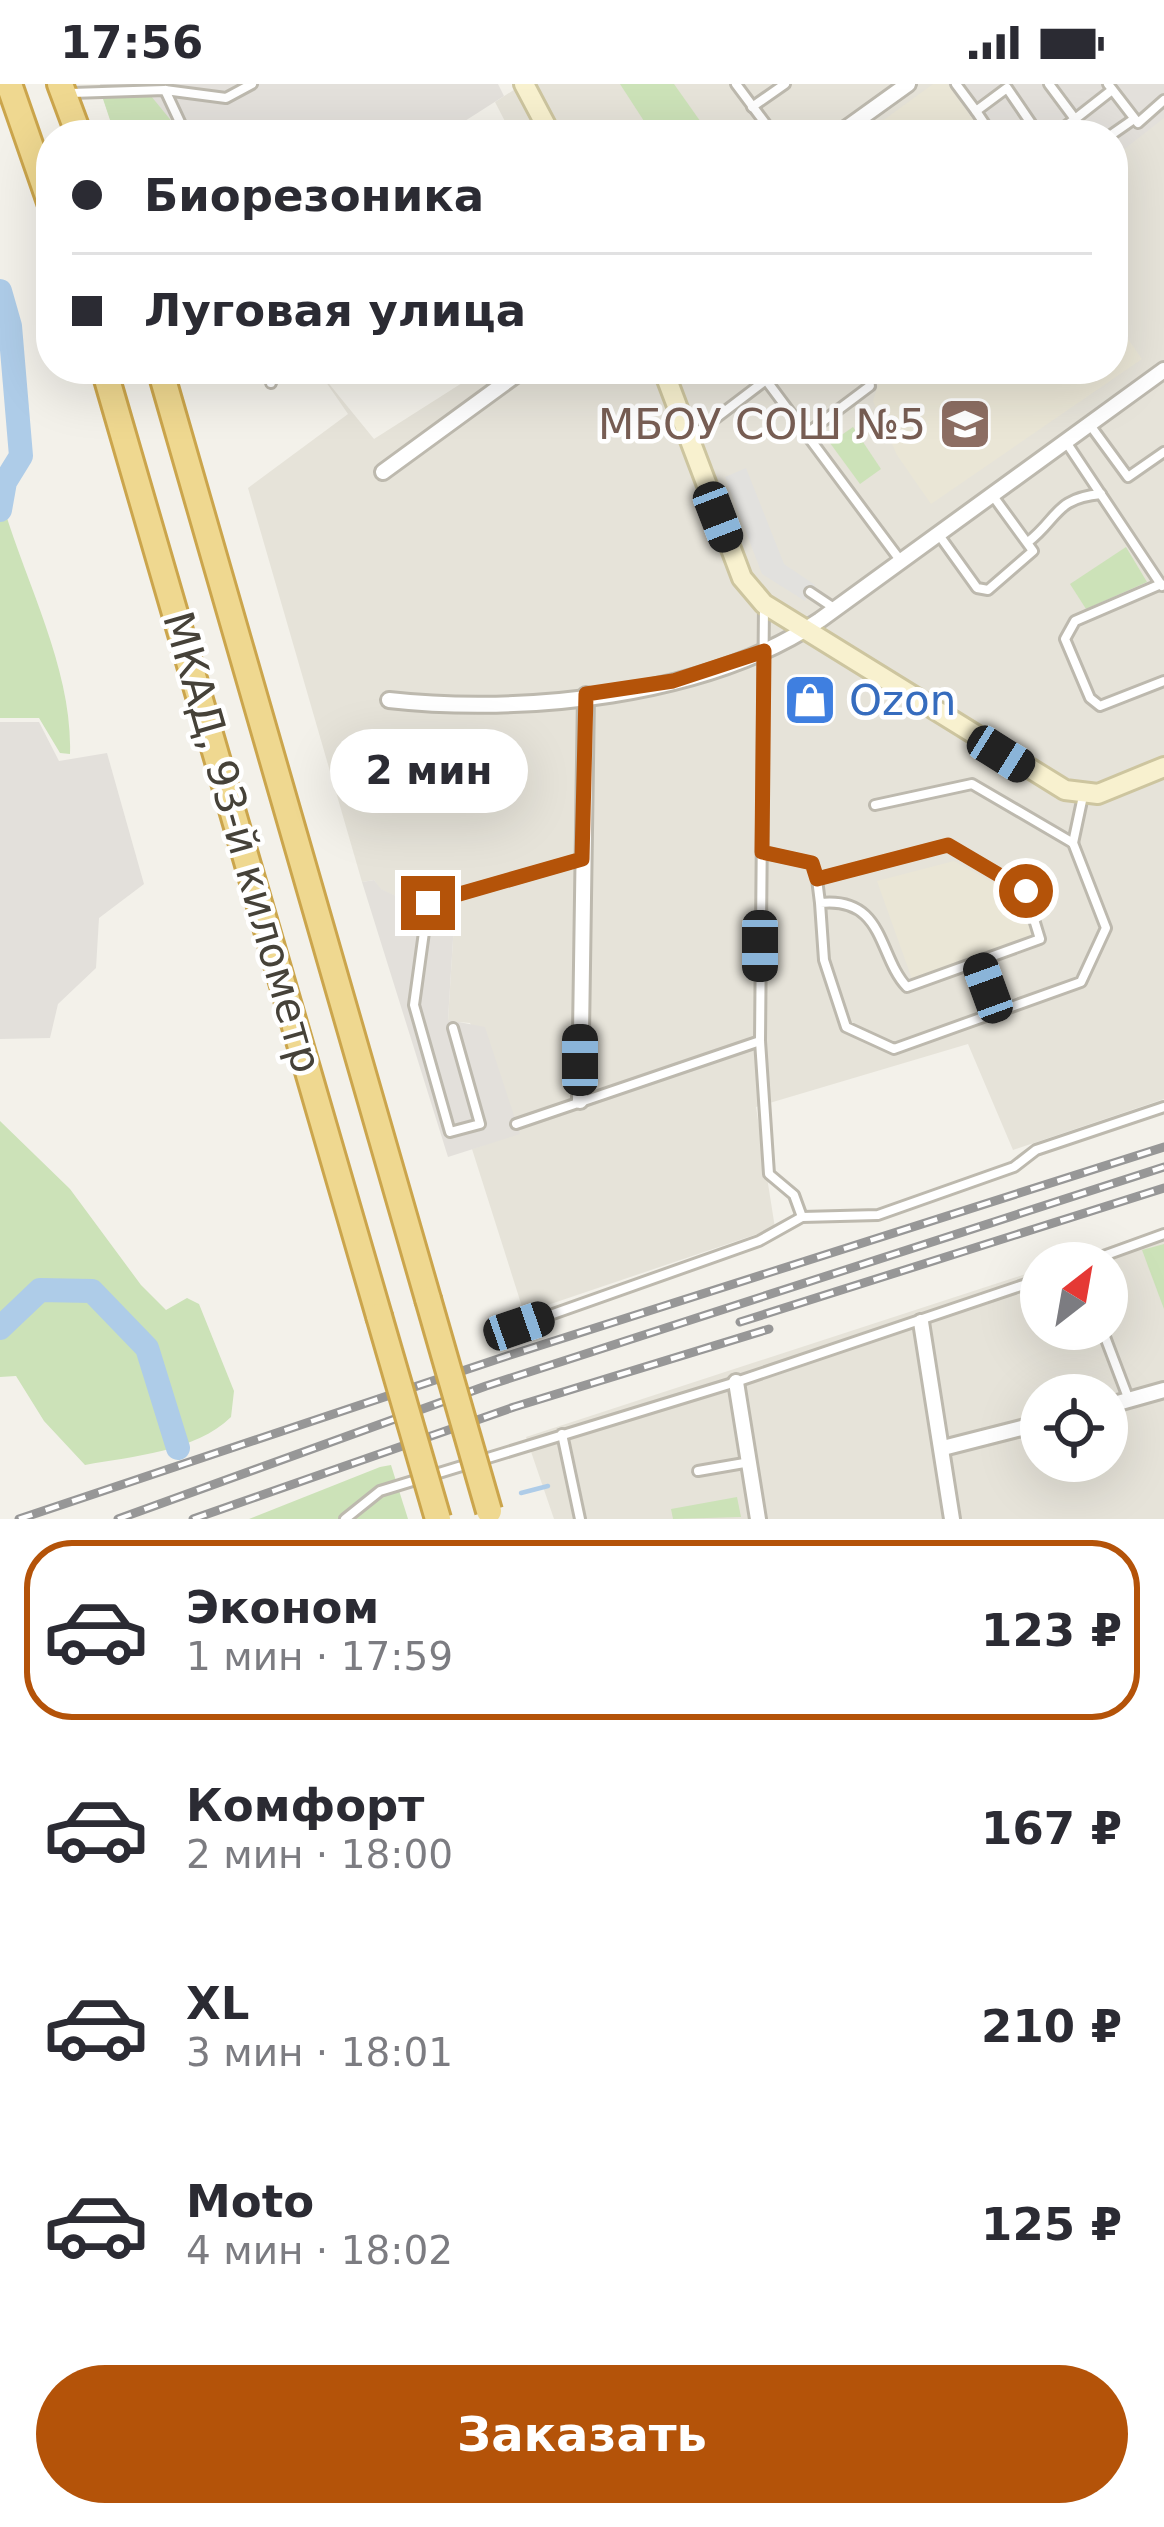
<!DOCTYPE html>
<html lang="ru">
<meta charset="utf-8">
<style>
:root{--surface:#fff;--page:#f7f7f7;--text:#2b2b33;--muted:#7c7c81;--line:#e1e1e2;--accent:#b45309}
body{margin:0;font-family:"DejaVu Sans",sans-serif;background:var(--page);color:var(--text);height:100vh;display:flex;flex-direction:column;font-size:45px;white-space:nowrap}
*{box-sizing:border-box;margin:0}
p{font-size:39px;color:var(--muted)}
.icon{flex:none;width:66px;height:66px;fill:none;stroke:currentColor;stroke-width:2;stroke-linecap:round;stroke-linejoin:round}
.map{position:relative;height:1435px;overflow:hidden}
.sheet{display:flex;flex-direction:column;background:var(--surface);flex:1}
.sheet>*{flex:none}
.hud{position:absolute;left:36px;top:36px;width:1092px;height:264px;border-radius:48px;box-shadow:0 12px 48px #0002;display:grid;align-content:center;height:264px;padding:0 36px;background:var(--surface)}
.needle{width:78px;rotate:31deg}
.fabs{position:absolute;left:1020px;top:1158px;display:grid;gap:24px}
.fabs a{display:grid;place-items:center;width:108px;height:108px;border-radius:50%;background:var(--surface);box-shadow:0 12px 48px #0002;font-size:60px}
.end{position:absolute;width:54px;height:54px;margin:-27px;border:15px solid #b45309;background:#fff;box-shadow:0 0 0 6px #fff}
.from{border-radius:50%}
.bubble{position:absolute;height:84px;border-radius:42px;background:var(--surface);box-shadow:0 12px 48px #0002;font-size:39px;font-weight:700;line-height:84px;text-align:center}
.car{position:absolute;width:36px;height:72px;margin:-36px -18px;border-radius:15px;box-shadow:0 0 9px 3px #0007;background:linear-gradient(#222 24%,#8ab4d8 0 40%,#222 0 76%,#8ab4d8 0 86%,#222 0)}
.hud b{display:flex;align-items:center;gap:42px;height:114px;font-size:45px}
.hud b+b{border-top:3px solid var(--line)}
.hud i{width:30px;height:30px;background:var(--text)}
ul{padding:21px 0 0;list-style:none}
li{display:flex;align-items:center;gap:36px;height:180px;margin:0 24px 18px;padding:0 12px;border:6px solid transparent;border-radius:48px}
li div{flex:1}
li b{display:block;font-size:45px}
li em{font-style:normal;font-weight:700}
li.current{border-color:var(--accent)}
li>.icon{width:108px;height:108px;stroke-width:1.5}
.button{display:flex;gap:24px;margin-top:auto;padding:24px 36px}
.button a{flex:1;height:138px;border-radius:72px;background:var(--accent);color:#fff;font-size:48px;font-weight:700;line-height:138px;text-align:center}
.status{display:flex;justify-content:space-between;align-items:center;height:84px;padding:0 60px;background:var(--surface);direction:ltr}
.status svg{height:33px;fill:currentColor}
.map>svg:first-child{display:block}
.residential{fill:#e6e3d9;fill-rule:evenodd}
.industrial{fill:#e3e0db}
.education{fill:#eae6d6}
.green{fill:#cce2b8}
.parking{fill:#e2e1de}
.lines{fill:none;stroke-linecap:round;stroke-linejoin:round}
.stream{stroke:#aecce8;stroke-width:4.5}
.river{stroke:#aecce8;stroke-width:24}
.service-casing{stroke:#bdb9ae;stroke-width:14}
.minor-casing{stroke:#bdb9ae;stroke-width:20}
.secondary-casing{stroke:#cdc59f;stroke-width:24}
.trunk-casing{stroke:#cba54c;stroke-width:30}
.service{stroke:#fff;stroke-width:8}
.minor{stroke:#fff;stroke-width:14}
.secondary{stroke:#f8f1cf;stroke-width:18}
.trunk{stroke:#efd890;stroke-width:24}
.rail-casing{stroke:#979797;stroke-width:9}
.rail{stroke:#fff;stroke-width:4.5;stroke-dasharray:14;stroke-linecap:butt}
.trunk-bridge-casing{stroke:#cba54c;stroke-width:30;stroke-linecap:butt}
.trunk-bridge{stroke:#efd890;stroke-width:24}
.route{stroke:#b45309;stroke-width:15}
.labels{text-anchor:middle;stroke-width:9;stroke-linejoin:round;paint-order:stroke}
.education-label{font-size:42px;fill:#785e54;stroke:#fff;text-anchor:end}
.shop-label{font-size:42px;fill:#366cbe;stroke:#fff;text-anchor:start}
.street-label{font-size:42px;fill:#464239;stroke:#fff}
</style>
<div class="status"><b>17:56</b><svg viewBox="0 0 49 12"><path d="M0 12V9h3v3zM5 12V6h3v6zM10 12V3h3v9zM15 12V0h3v12zM26 1h20v11H26zM47 4h2v5h-2z"/></svg></div>
<div class="map">
<svg width="1164" height="1435" viewBox="0 0 1164 1435">
<rect width="100%" height="100%" fill="#f3f1ea"/>
<g class="residential">
<polygon points="523,0 1164,0 1164,1015 1013,1066 968,960 756,1023 775,1144 524,1229 472,1065 519,1049 470,939 448,937 454,839 380,805 374,796 362,798 248,404 348,330 317,285 374,355 484,285 1113,285 1113,51 512,51 495,18"/>
<path d="M1164,1144V1435H554L526,1353L1041,1185V1245H1107V1179H1060ZM1041,1311H1107V1377H1041Z"/>
</g>
<g class="industrial">
<polygon points="100,0 498,0 504,12 443,51 120,51"/>
<polygon points="948,0 1164,0 1164,34 1113,74 1113,51 984,51"/>
<polygon points="0,638 39,638 59,677 107,669 144,800 99,834 96,884 58,920 50,954 0,955"/>
<polygon points="374,796 381,805 454,839 448,936 485,943 520,1050 448,1073 362,798"/>
</g>
<g class="education">
<polygon points="933,0 948,0 984,51 863,51"/>
<polygon points="1113,234 1142,275 931,420 897,371 873,317 883,285 1113,285"/>
<polygon points="954,777 1020,813 1033,851 912,895 877,797"/>
</g>
<g class="green">
<polygon points="620,0 674,0 710,51 653,51"/>
<polygon points="102,12 151,12 178,45 175,51 115,51"/>
<polygon points="853,343 881,385 860,400 830,359"/>
<path d="M0,410C22,493 73,582 70,670L60,669L39,634H0Z"/>
<polygon points="1126,463 1147,498 1086,525 1070,500"/>
<path d="M0,1037L70,1105L141,1201L166,1226L187,1214L199,1220L234,1307L231,1333C195,1368 133,1372 85,1381L44,1337L16,1292L0,1293Z"/>
<polygon points="1164,1160 1164,1225 1142,1166"/>
<polygon points="391,1381 408,1435 249,1435 380,1383"/>
<polygon points="737,1413 741,1433 673,1435 671,1425"/>
</g>
<polygon class="parking" points="746,384 784,480 815,501 805,517 762,490 725,393"/>
<g class="lines">
<polyline class="stream" points="521,1409 548,1402"/>
<g class="river">
<polyline points="0,207 10,242 21,372 5,398 0,426"/>
<polyline points="0,1244 40,1206 92,1207 147,1264 178,1364"/>
</g>
<g class="service-casing">
<g id="service">
<polyline points="736,0 774,51"/>
<polyline points="956,0 976,27"/>
<polyline points="1049,0 1075,35 1054,51"/>
<polyline points="1108,0 1138,39 1164,16"/>
<polyline points="165,6 186,51"/>
<polyline points="71,9 165,6 226,14 252,0"/>
<polyline points="752,23 785,0"/>
<polyline points="1075,35 1112,6"/>
<polyline points="239,43 242,51"/>
<polyline points="992,51 976,27 1007,4 1039,51"/>
<polyline points="1111,51 1134,35"/>
<polyline points="758,285 766,296 781,285"/>
<polyline points="271,299 274,285"/>
<polyline points="1090,341 1128,393 1164,368"/>
<polyline points="806,350 870,302 866,285"/>
<polyline points="691,353 766,296 900,476"/>
<polyline points="1066,358 1162,502"/>
<polyline points="939,451 977,504 988,506 1033,467 993,412"/>
<path d="M1028,458C1058,435 1055,414 1101,410"/>
<polyline points="1161,500 1075,537 1065,555 1090,614 1100,622 1164,597"/>
<polyline points="810,508 834,524"/>
<polyline points="764,521 760,957 769,1090 794,1111 802,1133"/>
<polyline points="1073,759 1083,712"/>
<polyline points="762,768 812,779 817,795"/>
<path d="M820,819L817,795L948,761L1025,806L1040,855L907,903C878,873 885,812 820,819L824,876L846,943L894,965L1081,898L1106,844L1073,759L972,700L875,721"/>
<polyline points="978,877 997,931"/>
<polyline points="453,944 480,1040 450,1048 414,921 428,819 582,775"/>
<polyline points="516,1040 760,957"/>
<polyline points="1084,1179 1164,1150"/>
<polyline points="519,1242 759,1157 802,1133 878,1131 1014,1083 1036,1066 1164,1023"/>
<polyline points="1102,1245 1129,1316"/>
<polyline points="562,1350 580,1435"/>
<polyline points="698,1387 750,1378"/>
<polyline points="345,1435 380,1407 736,1298 1041,1195"/>
</g>
</g>
<g class="minor-casing">
<g id="minor">
<polyline points="837,51 908,0"/>
<polyline points="383,388 524,285"/>
<path d="M389,616C521,631 707,613 820,536L1164,286"/>
<polyline points="580,1017 586,611"/>
<polyline points="921,1238 952,1435"/>
<polyline points="736,1298 758,1435"/>
<polyline points="1107,1322 1164,1306"/>
<polyline points="943,1364 1041,1339"/>
</g>
</g>
<g class="secondary-casing">
<g id="secondary">
<polyline points="524,0 551,51"/>
<polyline points="663,285 742,494 764,520 1065,706 1098,710 1164,683"/>
</g>
</g>
<g class="trunk-casing">
<g id="trunk">
<polyline points="9,0 51,121"/>
<polyline points="60,0 79,51"/>
<polyline points="104,285 379,1232"/>
<polyline points="160,285 428,1215"/>
</g>
</g>
<use href="#service" class="service"/>
<use href="#minor" class="minor"/>
<use href="#secondary" class="secondary"/>
<use href="#trunk" class="trunk"/>
<g class="rail-casing">
<g id="rail">
<polyline points="740,1238 1164,1104"/>
<polyline points="19,1435 507,1272 1164,1063"/>
<polyline points="118,1435 486,1302 1164,1083"/>
<polyline points="193,1435 514,1323 769,1245"/>
</g>
</g>
<use href="#rail" class="rail"/>
<g class="trunk-bridge-casing">
<g id="trunk-bridge">
<polyline points="428,1215 489,1427"/>
<polyline points="379,1232 438,1435"/>
</g>
</g>
<use href="#trunk-bridge" class="trunk-bridge"/>
</g>
<g class="lines">
<polyline class="route" points="428,819 582,775 586,610 673,597 764,567 762,768 812,779 817,795 948,761 1026,807"/>
</g>
<defs>
<g id="school-square" transform="scale(2.7)"><rect x="-9" y="-9" width="18" height="18" rx="4" fill="#8d6e63" stroke="#fff"/><path d="M0-5L7-2L0 1L-7-2ZM-4 1L0 2.5L4 1V4Q0 6-4 4Z" fill="#fff"/></g>
<g id="shop-square" transform="scale(2.7)"><rect x="-9" y="-9" width="18" height="18" rx="4" fill="#3f7fe0" stroke="#fff"/><path d="M-5-2.5h2.3a2.7 3.5 0 0 1 5.4 0H5L5.5 6h-11ZM-1.5-2.5h3a1.5 2.3 0 0 0-3 0Z" fill="#fff"/></g>
</defs>
<g fill-rule="evenodd">
<use href="#school-square" x="965" y="340"/>
<use href="#shop-square" x="810" y="616"/>
</g>
<g class="labels">
<g class="education-label">
<text x="926" y="355">МБОУ СОШ №5</text>
</g>
<g class="shop-label">
<text x="849" y="631">Ozon</text>
</g>
<g class="street-label">
<text transform="translate(243 758) rotate(74)" y="15">МКАД, 93-й километр</text>
</g>
</g>
</svg>
<div class="fabs">
<a><svg class="needle" viewBox="-14 -14 28 28"><path d="M0-13l5 13h-10z" fill="#e53935"/><path d="M0 13l5-13h-10z" fill="#7c7c81"/></svg></a>
<a><svg class="icon" aria-label="locate" viewBox="0 0 24 24"><circle cx="12" cy="12" r="6"/><path d="M12 2v4M12 18v4M2 12h4M18 12h4"/></svg></a>
</div>
<i class="end from" style="left:1026px;top:807px"></i>
<i class="end" style="left:428px;top:819px"></i>
<div class="bubble" style="left:330px;top:645px;width:198px">2 мин</div>
<i class="car" style="left:718px;top:433px;rotate:159deg"></i>
<i class="car" style="left:1001px;top:670px;rotate:122deg"></i>
<i class="car" style="left:760px;top:862px;rotate:180deg"></i>
<i class="car" style="left:988px;top:904px;rotate:340deg"></i>
<i class="car" style="left:580px;top:976px;rotate:0deg"></i>
<i class="car" style="left:519px;top:1242px;rotate:71deg"></i>
<div class="hud">
<b><i class="from"></i>Биорезоника</b>
<b><i></i>Луговая улица</b>
</div>
</div>
<section class="sheet">
<ul>
<li class="current"><svg class="icon" aria-label="car" viewBox="0 0 24 24"><path d="M5 17H2v-5l4-1 3-4h7l3 4 3 1v5h-3M9 17h6M6 11h13"/><circle cx="7" cy="17" r="2"/><circle cx="17" cy="17" r="2"/></svg><div><b>Эконом</b><p>1 мин · 17:59</p></div><em>123 ₽</em></li>
<li><svg class="icon" aria-label="car" viewBox="0 0 24 24"><path d="M5 17H2v-5l4-1 3-4h7l3 4 3 1v5h-3M9 17h6M6 11h13"/><circle cx="7" cy="17" r="2"/><circle cx="17" cy="17" r="2"/></svg><div><b>Комфорт</b><p>2 мин · 18:00</p></div><em>167 ₽</em></li>
<li><svg class="icon" aria-label="car" viewBox="0 0 24 24"><path d="M5 17H2v-5l4-1 3-4h7l3 4 3 1v5h-3M9 17h6M6 11h13"/><circle cx="7" cy="17" r="2"/><circle cx="17" cy="17" r="2"/></svg><div><b>XL</b><p>3 мин · 18:01</p></div><em>210 ₽</em></li>
<li><svg class="icon" aria-label="car" viewBox="0 0 24 24"><path d="M5 17H2v-5l4-1 3-4h7l3 4 3 1v5h-3M9 17h6M6 11h13"/><circle cx="7" cy="17" r="2"/><circle cx="17" cy="17" r="2"/></svg><div><b>Moto</b><p>4 мин · 18:02</p></div><em>125 ₽</em></li>
</ul>
<div class="button"><a>Заказать</a></div>
</section>
